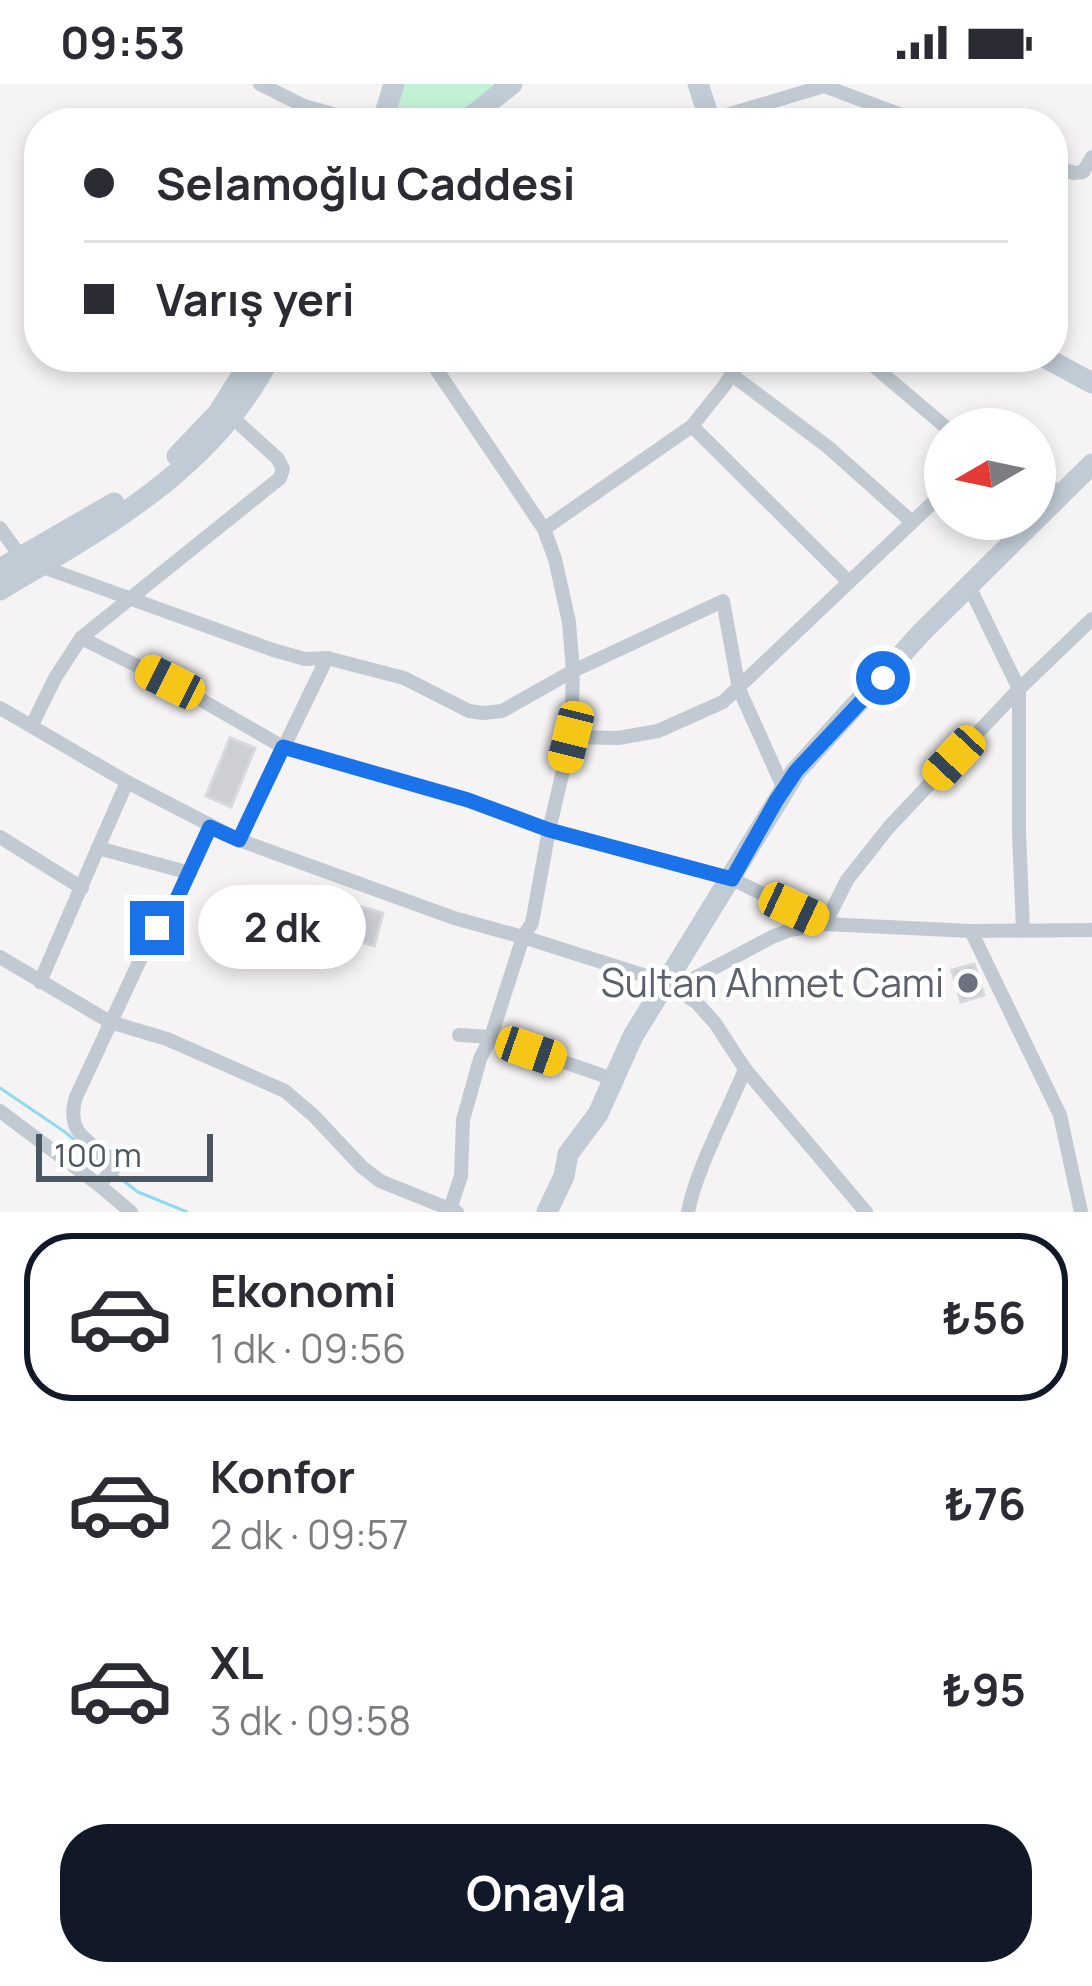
<!DOCTYPE html>
<html lang="tr">
<meta charset="utf-8">
<style>
:root{--surface:#fff;--page:#f7f7f7;--text:#2b2b33;--muted:#7c7c81;--line:#e1e1e2;--accent:#111827}
body{margin:0;font-family:Manrope,sans-serif;background:var(--page);color:var(--text);height:100vh;display:flex;flex-direction:column;font-size:45px;white-space:nowrap}
*{box-sizing:border-box;margin:0}
p{font-size:39px;color:var(--muted)}
.icon{flex:none;width:66px;height:66px;fill:none;stroke:currentColor;stroke-width:2;stroke-linecap:round;stroke-linejoin:round}
.map{position:relative;height:1128px;overflow:hidden}
.details{display:flex;flex-direction:column;background:var(--surface);flex:1}
.details>*{flex:none}
.top-card{position:absolute;left:24px;top:24px;width:1044px;height:264px;border-radius:48px;box-shadow:0 6px 18px #0003;display:grid;align-content:center;height:264px;padding:0 60px;background:var(--surface)}
.needle{width:78px;rotate:261deg}
.buttons{position:absolute;left:924px;top:324px;display:grid;gap:24px}
.buttons a{display:grid;place-items:center;width:132px;height:132px;border-radius:50%;background:var(--surface);box-shadow:0 6px 18px #0003;font-size:60px}
.scale{position:absolute;left:36px;bottom:30px;width:177px;box-sizing:border-box;padding-left:12px;border:6px solid #4a5661;border-top:0;font-size:33px;line-height:42px;white-space:nowrap;color:#4a5661;-webkit-text-stroke:9px #fff;paint-order:stroke}
.end{position:absolute;width:54px;height:54px;margin:-27px;border:15px solid #1a73e8;background:#fff;box-shadow:0 0 0 6px #fff}
.from{border-radius:50%}
.bubble{position:absolute;height:84px;border-radius:42px;background:var(--surface);box-shadow:0 6px 18px #0003;font-size:39px;font-weight:700;line-height:84px;text-align:center}
.car{position:absolute;width:36px;height:72px;margin:-36px -18px;border-radius:15px;box-shadow:0 0 9px 3px #0007;background:linear-gradient(#f5c518 24%,#345 0 40%,#f5c518 0 76%,#345 0 86%,#f5c518 0)}
.top-card b{display:flex;align-items:center;gap:42px;height:114px;font-size:45px}
.top-card b+b{border-top:3px solid var(--line)}
.top-card i{width:30px;height:30px;background:var(--text)}
ul{padding:21px 0 0;list-style:none}
li{display:flex;align-items:center;gap:36px;height:168px;margin:0 24px 18px;padding:0 36px;border:6px solid transparent;border-radius:48px}
li div{flex:1}
li b{display:block;font-size:45px}
li em{font-style:normal;font-weight:700}
li.selected{border-color:var(--accent)}
li>.icon{width:108px;height:108px;stroke-width:1.5}
.action{display:flex;gap:24px;margin-top:auto;padding:24px 60px}
.action a{flex:1;height:138px;border-radius:48px;background:var(--accent);color:#fff;font-size:48px;font-weight:700;line-height:138px;text-align:center}
.status{display:flex;justify-content:space-between;align-items:center;height:84px;padding:0 60px;background:var(--surface);direction:ltr}
.status svg{height:33px;fill:currentColor}
.map>svg:first-child{display:block}
.green{fill:#c3f1d5}
.lines{fill:none;stroke-linecap:round;stroke-linejoin:round}
.stream{stroke:#90daee;stroke-width:3}
.building{fill:#cdcfd5;stroke:#d7d9de;stroke-width:3}
.street{stroke:#c1cad2;stroke-width:14}
.secondary{stroke:#c1cbd6;stroke-width:21}
.route{stroke:#1a73e8;stroke-width:15}
.worship-dot{fill:#6b7280;stroke:#fff;stroke-width:4.5}
.labels{text-anchor:middle;stroke-width:9;stroke-linejoin:round;paint-order:stroke}
.worship-label{font-size:39px;fill:#5b616d;stroke:#fff;text-anchor:end}
</style>
<div class="status"><b>09:53</b><svg viewBox="0 0 49 12"><path d="M0 12V9h3v3zM5 12V6h3v6zM10 12V3h3v9zM15 12V0h3v12zM26 1h20v11H26zM47 4h2v5h-2z"/></svg></div>
<div class="map">
<svg width="1092" height="1128" viewBox="0 0 1092 1128">
<rect width="100%" height="100%" fill="#f5f3f3"/>
<polygon class="green" points="403,0 497,0 447,39 404,39 392,34"/>
<g class="lines">
<g class="stream">
<polyline points="0,1004 65,1048 109,1085"/>
<polyline points="116,1091 138,1108 187,1128"/>
</g>
</g>
<g class="building">
<polygon points="230,654 255,664 231,723 206,712"/>
<polygon points="337,816 383,829 374,862 328,849"/>
<polygon points="974,880 984,911 961,918 952,886"/>
</g>
<g class="lines">
<g class="street">
<polyline points="260,0 304,22 365,39"/>
<polyline points="710,36 824,2 923,39"/>
<polyline points="1053,82 1074,89 1083,88 1092,73"/>
<polyline points="428,273 544,445 555,475 569,538 573,587 571,653 549,746 532,839 523,853 491,953 480,975 463,1036 461,1092 450,1125"/>
<polyline points="863,273 948,345"/>
<polyline points="732,291 828,363 912,438"/>
<polyline points="692,342 849,498"/>
<polyline points="1035,395 1061,409"/>
<polyline points="0,444 21,473"/>
<polyline points="544,445 692,342 724,302 743,273"/>
<polyline points="40,482 273,566 305,575 327,574"/>
<polyline points="969,502 1019,605 1019,749 1023,846"/>
<polyline points="81,554 170,598 283,663 468,716 549,746 732,795 825,840 847,796 889,743 1019,605 1092,535"/>
<polyline points="0,624 127,698 239,756 454,834 523,853 668,899 697,919 715,939 745,985 866,1128"/>
<polyline points="32,641 55,594 81,554 280,394 283,385 278,375 233,334"/>
<polyline points="571,653 618,654 658,647 723,618 945,407"/>
<polyline points="0,753 82,804"/>
<polyline points="239,756 327,574 404,594 469,627 483,629 502,627 573,587 723,517 739,605 784,705"/>
<polyline points="98,764 127,698"/>
<polyline points="971,847 1060,1031 1081,1128"/>
<polyline points="0,873 110,938 167,955 285,1007 314,1032 362,1083 380,1097 457,1128"/>
<polyline points="40,898 98,764 190,789"/>
<polyline points="676,904 772,853 790,846 825,840 971,847 1092,846"/>
<polyline points="459,951 491,953 613,995"/>
<polyline points="0,1027 99,1101 131,1128"/>
<path d="M99,1101L118,1080C92,1059 64,1051 76,1013L147,861L157,844L169,832L210,743"/>
<path d="M688,1128C697,1082 727,1030 745,985"/>
</g>
<g class="secondary">
<polyline points="698,0 711,39"/>
<polyline points="382,39 394,0"/>
<polyline points="463,39 512,0"/>
<polyline points="1044,273 1092,299"/>
<polyline points="177,372 218,329 253,273"/>
<polyline points="0,485 114,419"/>
<path d="M0,506C103,444 214,385 270,273"/>
<polyline points="547,1128 564,1092 568,1070 598,1030 633,952 796,687 921,549 1092,380"/>
</g>
</g>
<g class="lines">
<polyline class="route" points="157,844 169,832 210,743 239,756 283,663 468,716 549,746 732,795 776,717 796,687 883,594"/>
</g>
<circle class="worship-dot" cx="968" cy="899" r="12"/>
<g class="labels">
<g class="worship-label">
<text x="944" y="913">Sultan Ahmet Cami</text>
</g>
</g>
</svg>
<div class="buttons">
<a><svg class="needle" viewBox="-14 -14 28 28"><path d="M0-13l5 13h-10z" fill="#e53935"/><path d="M0 13l5-13h-10z" fill="#7c7c81"/></svg></a>
</div>
<div class="scale">100 m</div>
<i class="end from" style="left:883px;top:594px"></i>
<i class="end" style="left:157px;top:844px"></i>
<div class="bubble" style="left:198px;top:801px;width:168px">2 dk</div>
<i class="car" style="left:170px;top:598px;rotate:297deg"></i>
<i class="car" style="left:571px;top:653px;rotate:194deg"></i>
<i class="car" style="left:954px;top:674px;rotate:223deg"></i>
<i class="car" style="left:794px;top:825px;rotate:115deg"></i>
<i class="car" style="left:531px;top:967px;rotate:109deg"></i>
<div class="top-card">
<b><i class="from"></i>Selamoğlu Caddesi</b>
<b><i></i>Varış yeri</b>
</div>
</div>
<section class="details">
<ul>
<li class="selected"><svg class="icon" aria-label="car" viewBox="0 0 24 24"><path d="M5 17H2v-5l4-1 3-4h7l3 4 3 1v5h-3M9 17h6M6 11h13"/><circle cx="7" cy="17" r="2"/><circle cx="17" cy="17" r="2"/></svg><div><b>Ekonomi</b><p>1 dk · 09:56</p></div><em>₺56</em></li>
<li><svg class="icon" aria-label="car" viewBox="0 0 24 24"><path d="M5 17H2v-5l4-1 3-4h7l3 4 3 1v5h-3M9 17h6M6 11h13"/><circle cx="7" cy="17" r="2"/><circle cx="17" cy="17" r="2"/></svg><div><b>Konfor</b><p>2 dk · 09:57</p></div><em>₺76</em></li>
<li><svg class="icon" aria-label="car" viewBox="0 0 24 24"><path d="M5 17H2v-5l4-1 3-4h7l3 4 3 1v5h-3M9 17h6M6 11h13"/><circle cx="7" cy="17" r="2"/><circle cx="17" cy="17" r="2"/></svg><div><b>XL</b><p>3 dk · 09:58</p></div><em>₺95</em></li>
</ul>
<div class="action"><a>Onayla</a></div>
</section>
